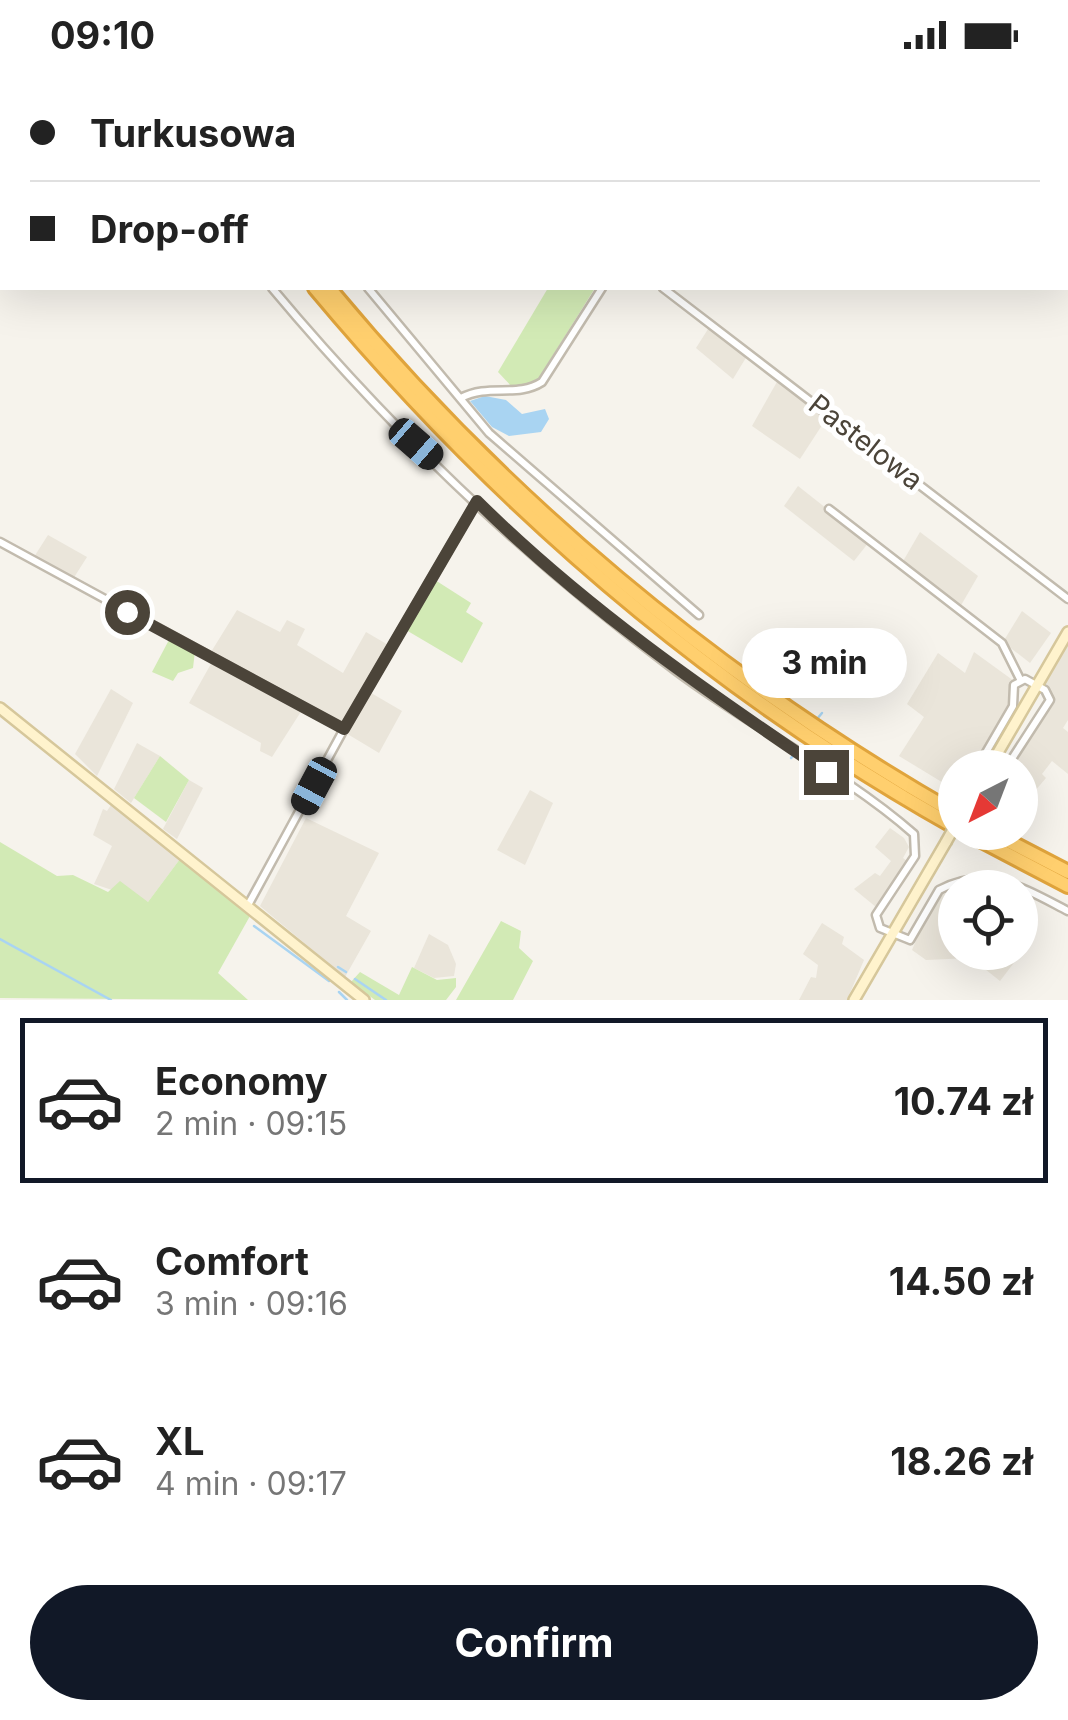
<!DOCTYPE html>
<meta charset="utf-8">
<style>
:root{--surface:#fff;--page:#f6f6f6;--text:#222;--muted:#767676;--line:#e0e0e0;--accent:#111827}
body{margin:0;font-family:Inter,sans-serif;background:var(--page);color:var(--text);height:100vh;display:flex;flex-direction:column;font-size:38px;white-space:nowrap}
*{box-sizing:border-box;margin:0}
p{font-size:32px;color:var(--muted)}
.icon{flex:none;width:55px;height:55px;fill:none;stroke:currentColor;stroke-width:2;stroke-linecap:round;stroke-linejoin:round}
.map{position:relative;height:930px;overflow:hidden}
.panel{display:flex;flex-direction:column;background:var(--surface);flex:1}
.panel>*{flex:none}
.top-card{position:absolute;left:0px;top:0px;width:1070px;height:220px;box-shadow:0 10px 40px #0002;display:grid;align-content:center;height:220px;padding:0 30px;background:var(--surface)}
.needle{width:65px;rotate:222deg}
.controls{position:absolute;left:938px;top:680px;display:grid;gap:20px}
.controls a{display:grid;place-items:center;width:100px;height:100px;border-radius:50%;background:var(--surface);box-shadow:0 10px 40px #0002;font-size:50px}
.end{position:absolute;width:45px;height:45px;margin:-22px;border:12px solid #4b4439;background:#fff;box-shadow:0 0 0 5px #fff}
.from{border-radius:50%}
.bubble{position:absolute;height:70px;border-radius:35px;background:var(--surface);box-shadow:0 10px 40px #0002;font-size:32px;font-weight:700;line-height:70px;text-align:center}
.car{position:absolute;width:30px;height:60px;margin:-30px -15px;border-radius:12px;box-shadow:0 0 8px 2px #0007;background:linear-gradient(#222 24%,#8ab4d8 0 40%,#222 0 76%,#8ab4d8 0 86%,#222 0)}
.top-card b{display:flex;align-items:center;gap:35px;height:95px;font-size:38px}
.top-card b+b{border-top:2px solid var(--line)}
.top-card i{width:25px;height:25px;background:var(--text)}
ul{padding:18px 0 0;list-style:none}
li{display:flex;align-items:center;gap:30px;height:165px;margin:0 20px 15px;padding:0 10px;border:5px solid transparent;border-radius:0px}
li div{flex:1}
li b{display:block;font-size:38px}
li em{font-style:normal;font-weight:700}
li.on{border-color:var(--accent)}
li>.icon{width:90px;height:90px;stroke-width:1.5}
.action{display:flex;gap:20px;margin-top:auto;padding:20px 30px}
.action a{flex:1;height:115px;border-radius:60px;background:var(--accent);color:#fff;font-size:40px;font-weight:700;line-height:115px;text-align:center}
.status{display:flex;justify-content:space-between;align-items:center;height:70px;padding:0 50px;background:var(--surface);direction:ltr}
.status svg{height:28px;fill:currentColor}
.map>svg:first-child{display:block}
.residential{fill:#eae5da}
.green{fill:#d2eab5}
.water{fill:#a9d4f2}
.lines{fill:none;stroke-linecap:round;stroke-linejoin:round}
.stream{stroke:#a9d4f2;stroke-width:2.5}
.street-casing{stroke:#c2bbae;stroke-width:11}
.secondary-casing{stroke:#d6c79b;stroke-width:14}
.highway-casing{stroke:#e0a43c;stroke-width:18}
.street{stroke:#fff;stroke-width:6}
.secondary{stroke:#fff3cd;stroke-width:9}
.highway{stroke:#ffcf6e;stroke-width:12}
.secondary-bridge-casing{stroke:#d6c79b;stroke-width:14;stroke-linecap:butt}
.secondary-bridge{stroke:#fff3cd;stroke-width:9}
.route{stroke:#4b4439;stroke-width:12}
.labels{text-anchor:middle;stroke-width:10;stroke-linejoin:round;paint-order:stroke}
.street-label{font-size:28px;fill:#4b4439;stroke:#fff}
</style>
<div class="status"><b>09:10</b><svg viewBox="0 0 49 12"><path d="M0 12V9h3v3zM5 12V6h3v6zM10 12V3h3v9zM15 12V0h3v12zM26 1h20v11H26zM47 4h2v5h-2z"/></svg></div>
<div class="map">
<svg width="1068" height="930" viewBox="0 0 1068 930">
<rect width="100%" height="100%" fill="#f6f3ec"/>
<g class="residential">
<polygon points="710,256 747,286 733,309 696,278"/>
<polygon points="778,310 828,346 800,389 752,356"/>
<polygon points="798,416 869,472 854,491 784,436"/>
<polygon points="920,462 978,506 960,537 902,493"/>
<polygon points="48,465 87,487 73,509 34,487"/>
<polygon points="237,540 280,562 287,550 305,559 297,575 343,603 366,562 390,576 366,620 402,641 379,683 211,582"/>
<polygon points="1022,541 1051,563 1030,593 1003,572"/>
<polygon points="1068,571 1068,650 1063,658 1068,662 1068,704 1052,691 1042,704 1046,708 1023,735 1020,698 1008,698 1056,631 1045,612"/>
<polygon points="974,582 1014,611 1013,630 974,697 955,698 955,720 899,686 924,647 907,634 938,583 965,603"/>
<polygon points="212,592 302,640 272,687 260,681 261,673 189,633"/>
<polygon points="111,619 133,633 97,706 75,684"/>
<polygon points="137,673 160,686 131,733 114,719"/>
<polygon points="189,710 203,718 177,769 163,759"/>
<polygon points="530,720 553,733 525,795 497,780"/>
<polygon points="113,732 180,789 148,832 94,814 112,776 93,765 103,739 107,741"/>
<polygon points="306,748 379,783 346,846 371,861 345,907 260,836"/>
<polygon points="890,758 904,768 909,777 903,788 907,791 876,837 854,819 875,803 880,806 891,791 875,777"/>
<polygon points="942,822 955,832 955,882 1020,885 1000,911 971,888 926,890 912,880 932,832"/>
<polygon points="822,853 844,867 842,874 864,890 847,930 799,930 811,907 816,908 818,895 803,884"/>
<polygon points="429,864 448,875 456,894 454,906 434,908 414,898"/>
</g>
<g class="green">
<polygon points="548,218 595,218 537,311 512,317 498,302"/>
<polygon points="435,510 471,533 466,542 483,553 462,593 406,560"/>
<polygon points="170,568 195,581 193,598 178,603 173,611 152,602"/>
<polygon points="160,686 189,710 166,752 134,728"/>
<polygon points="0,772 57,806 73,805 108,822 120,811 148,832 180,789 250,846 218,903 248,930 0,928"/>
<polygon points="501,851 521,861 519,878 533,891 513,930 456,930"/>
<polygon points="412,897 437,910 456,908 456,917 446,930 375,930 351,912 360,902 399,925"/>
</g>
<polygon class="water" points="485,326 506,330 522,344 545,339 549,349 541,362 509,366 492,357 470,331"/>
<g class="lines">
<g class="stream">
<polyline points="817,649 822,643"/>
<polyline points="791,688 793,686"/>
<polyline points="254,856 329,911"/>
<polyline points="0,869 111,930"/>
<polyline points="338,897 346,902"/>
<polyline points="355,909 386,930"/>
<polyline points="339,922 347,930"/>
</g>
<g class="street-casing">
<g id="street">
<polyline points="108,0 112,2"/>
<polyline points="209,0 211,2"/>
<polyline points="390,0 393,2"/>
<polyline points="833,0 836,2"/>
<polyline points="730,2 731,0"/>
<path d="M272,218C390,359 527,490 675,600C752,658 842,701 914,764L915,786L876,845L880,858L910,870L939,820C987,794 1025,819 1068,841"/>
<polyline points="368,218 489,363 699,545"/>
<polyline points="663,218 1068,529"/>
<path d="M461,328C489,313 517,328 542,312L602,218"/>
<polyline points="829,439 1002,573 1020,609"/>
<polyline points="0,472 344,659"/>
<polyline points="977,698 1013,636 1014,615 1025,609 1045,620 1050,630 1006,698"/>
<polyline points="247,837 344,659 477,431"/>
</g>
</g>
<g class="secondary-casing">
<g id="secondary">
<polyline points="0,638 364,930"/>
<polyline points="989,698 1068,562"/>
<polyline points="854,930 946,772"/>
</g>
</g>
<g class="highway-casing">
<g id="highway">
<polyline points="158,0 160,2"/>
<polyline points="171,0 172,2"/>
<path d="M315,218C496,435 708,618 955,757"/>
<path d="M329,218C504,429 717,607 955,743"/>
<polyline points="965,762 1068,816"/>
<polyline points="991,762 1068,802"/>
</g>
</g>
<use href="#street" class="street"/>
<use href="#secondary" class="secondary"/>
<use href="#highway" class="highway"/>
<g class="secondary-bridge-casing">
<polyline id="secondary-bridge" points="946,772 955,756"/>
</g>
<use href="#secondary-bridge" class="secondary-bridge"/>
</g>
<g class="lines">
<path class="route" d="M127,542L344,659L477,431C583,536 703,619 826,702"/>
</g>
<g class="labels">
<g class="street-label">
<text transform="translate(866 372) rotate(38)" y="10">Pastelowa</text>
</g>
</g>
</svg>
<div class="controls">
<a><svg class="needle" viewBox="-14 -14 28 28"><path d="M0-13l5 13h-10z" fill="#e53935"/><path d="M0 13l5-13h-10z" fill="#767676"/></svg></a>
<a><svg class="icon" aria-label="locate" viewBox="0 0 24 24"><circle cx="12" cy="12" r="6"/><path d="M12 2v4M12 18v4M2 12h4M18 12h4"/></svg></a>
</div>
<i class="end from" style="left:127px;top:542px"></i>
<i class="end" style="left:826px;top:702px"></i>
<div class="bubble" style="left:742px;top:558px;width:165px">3 min</div>
<i class="car" style="left:416px;top:374px;rotate:131deg"></i>
<i class="car" style="left:314px;top:716px;rotate:208deg"></i>
<div class="top-card">
<b><i class="from"></i>Turkusowa</b>
<b><i></i>Drop-off</b>
</div>
</div>
<section class="panel">
<ul>
<li class="on"><svg class="icon" aria-label="car" viewBox="0 0 24 24"><path d="M5 17H2v-5l4-1 3-4h7l3 4 3 1v5h-3M9 17h6M6 11h13"/><circle cx="7" cy="17" r="2"/><circle cx="17" cy="17" r="2"/></svg><div><b>Economy</b><p>2 min · 09:15</p></div><em>10.74 zł</em></li>
<li><svg class="icon" aria-label="car" viewBox="0 0 24 24"><path d="M5 17H2v-5l4-1 3-4h7l3 4 3 1v5h-3M9 17h6M6 11h13"/><circle cx="7" cy="17" r="2"/><circle cx="17" cy="17" r="2"/></svg><div><b>Comfort</b><p>3 min · 09:16</p></div><em>14.50 zł</em></li>
<li><svg class="icon" aria-label="car" viewBox="0 0 24 24"><path d="M5 17H2v-5l4-1 3-4h7l3 4 3 1v5h-3M9 17h6M6 11h13"/><circle cx="7" cy="17" r="2"/><circle cx="17" cy="17" r="2"/></svg><div><b>XL</b><p>4 min · 09:17</p></div><em>18.26 zł</em></li>
</ul>
<div class="action"><a>Confirm</a></div>
</section>
